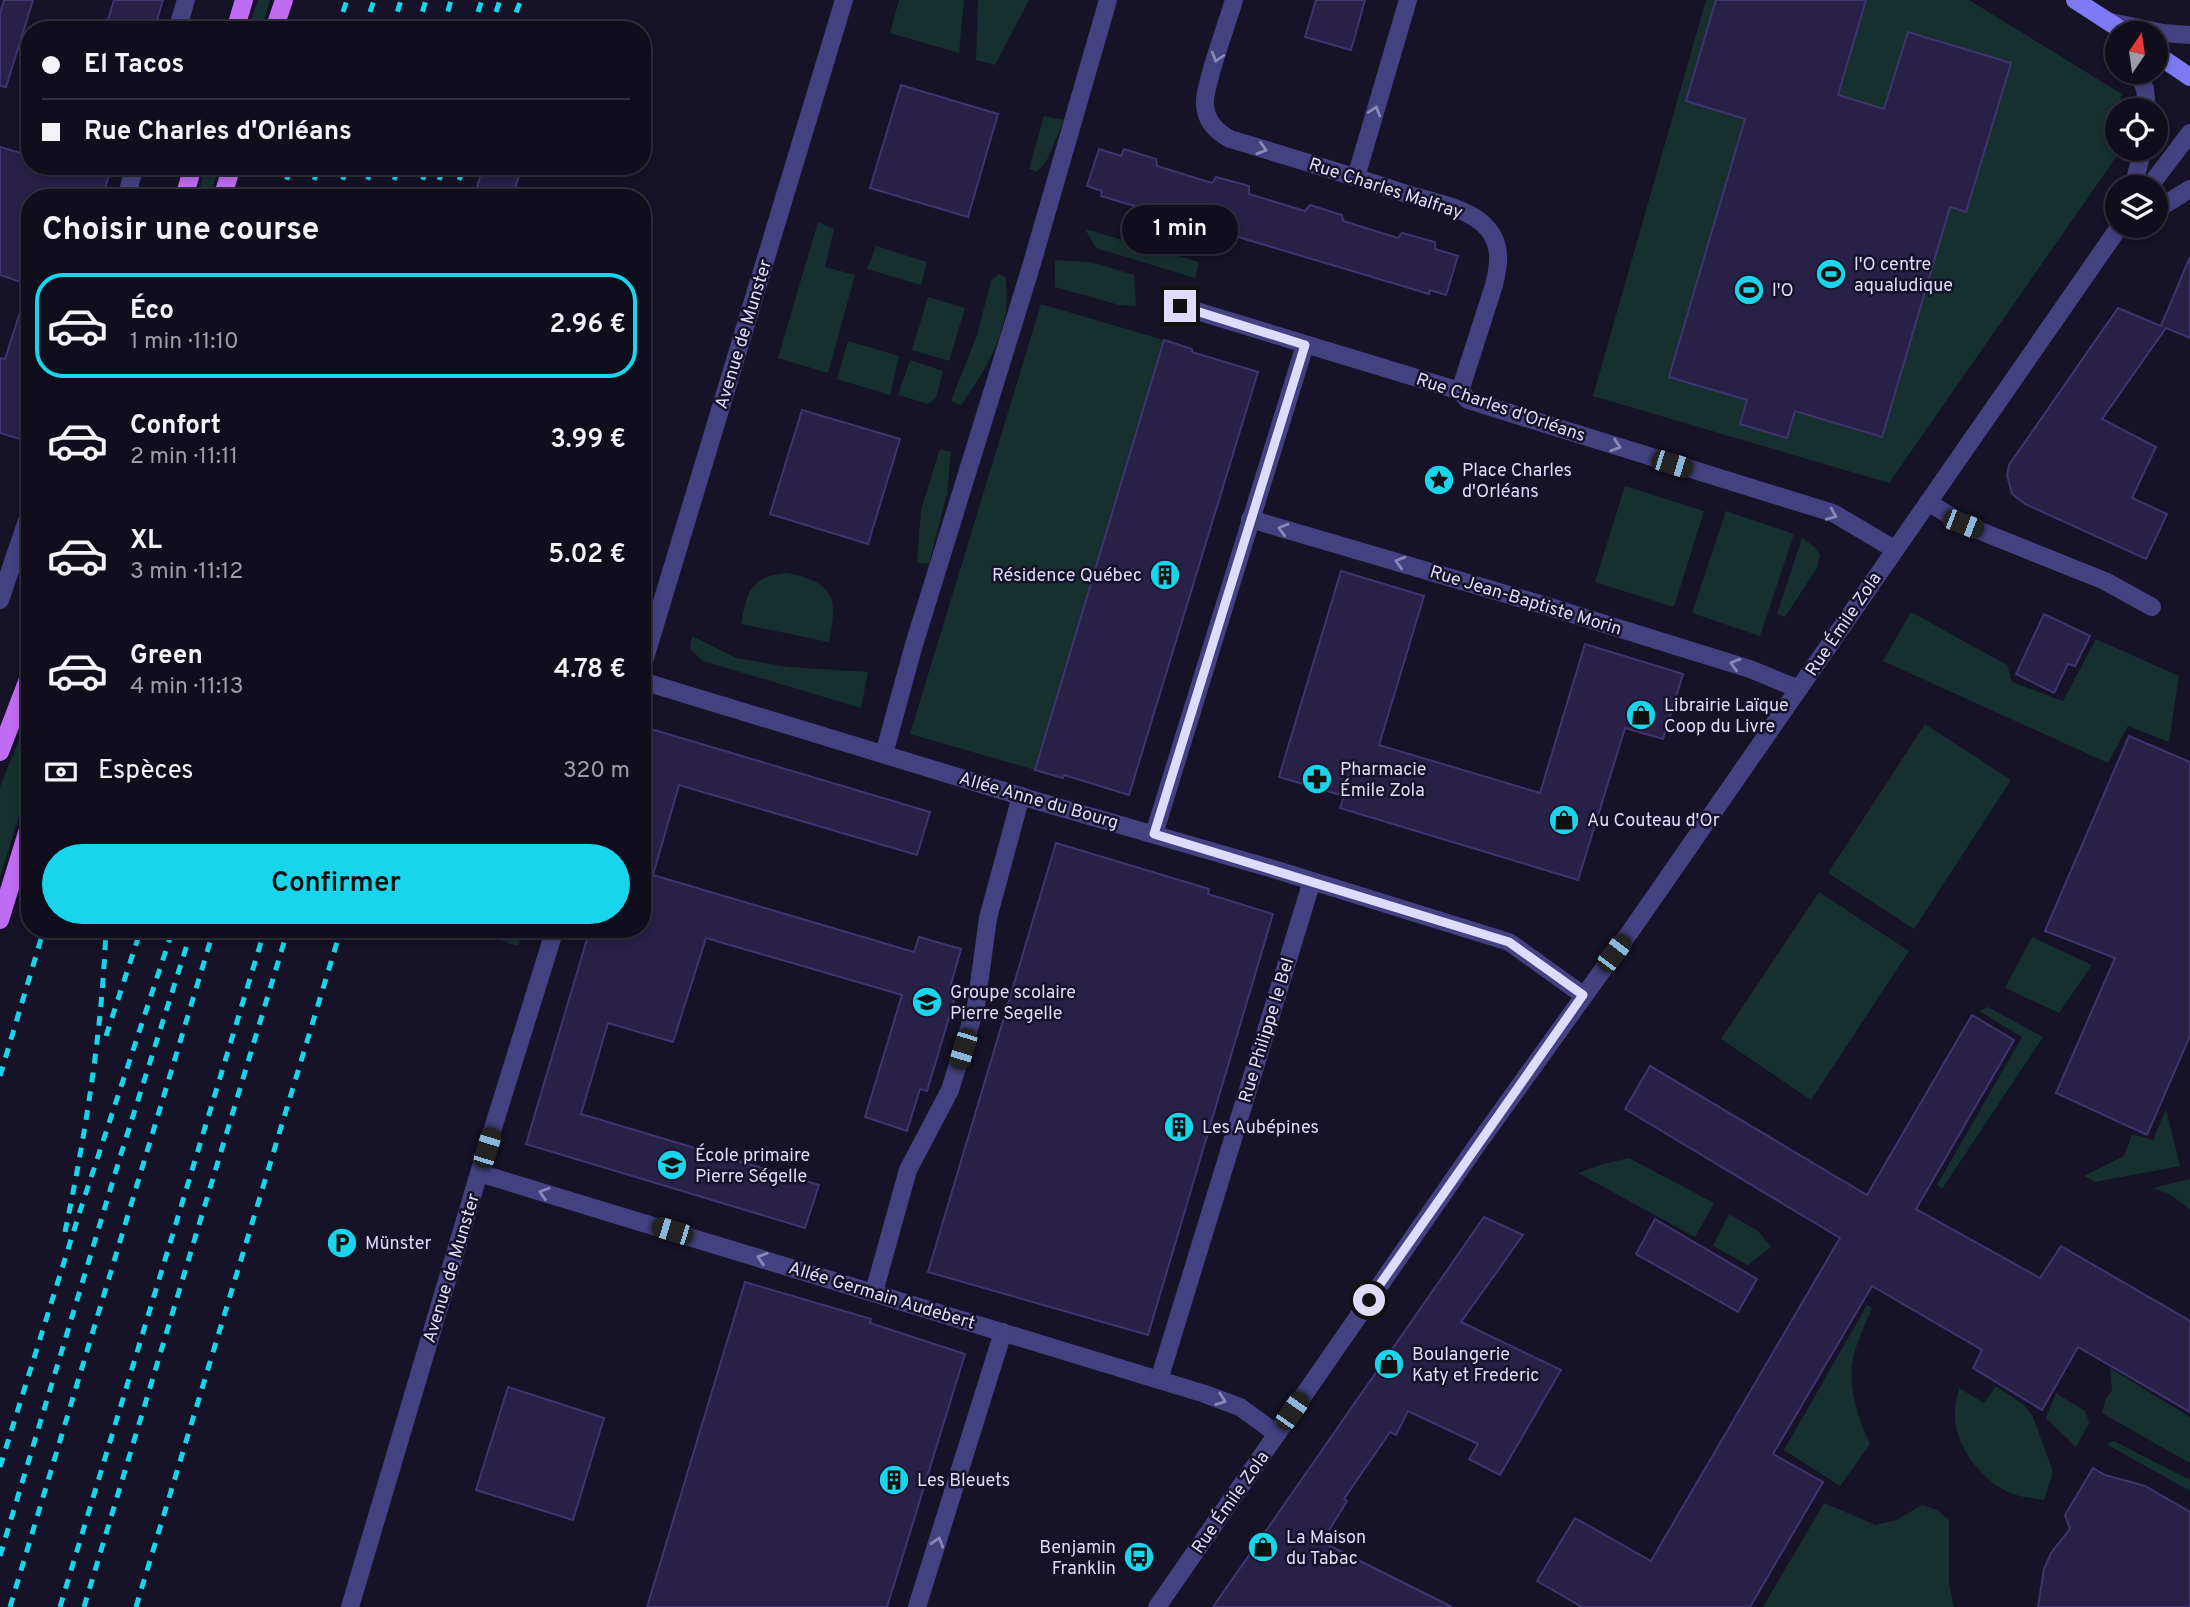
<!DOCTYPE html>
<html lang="fr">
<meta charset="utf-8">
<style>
:root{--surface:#100e1d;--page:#1e1c2a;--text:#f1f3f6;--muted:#9c9ca4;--line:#302e3b;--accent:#18d5eb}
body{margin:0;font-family:Overpass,sans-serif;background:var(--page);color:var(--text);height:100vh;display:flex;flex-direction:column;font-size:26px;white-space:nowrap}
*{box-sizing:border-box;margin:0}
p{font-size:23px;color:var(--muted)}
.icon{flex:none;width:38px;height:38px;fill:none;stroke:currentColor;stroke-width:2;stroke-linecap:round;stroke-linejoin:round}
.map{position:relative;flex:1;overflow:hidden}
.drawer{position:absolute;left:21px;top:189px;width:630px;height:749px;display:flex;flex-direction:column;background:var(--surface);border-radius:28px;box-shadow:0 4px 10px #0003,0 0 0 2px var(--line)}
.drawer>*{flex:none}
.top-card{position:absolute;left:21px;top:21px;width:630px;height:154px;border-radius:28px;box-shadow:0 4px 10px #0003,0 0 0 2px var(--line);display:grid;align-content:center;height:154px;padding:0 21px;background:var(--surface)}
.needle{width:46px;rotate:13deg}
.buttons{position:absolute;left:2105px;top:21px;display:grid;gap:14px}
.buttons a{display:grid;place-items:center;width:63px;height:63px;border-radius:50%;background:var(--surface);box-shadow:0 4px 10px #0003,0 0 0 2px var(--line);font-size:35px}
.end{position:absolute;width:32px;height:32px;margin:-16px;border:9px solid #dfdbfc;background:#111;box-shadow:0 0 0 4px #111}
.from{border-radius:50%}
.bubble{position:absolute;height:49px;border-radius:24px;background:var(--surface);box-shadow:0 4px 10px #0003,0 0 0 2px var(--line);font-size:23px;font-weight:600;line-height:49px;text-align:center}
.car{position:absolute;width:21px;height:42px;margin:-21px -10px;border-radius:9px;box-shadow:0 0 5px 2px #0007;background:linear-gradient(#222 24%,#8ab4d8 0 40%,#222 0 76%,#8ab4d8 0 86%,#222 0)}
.top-card b{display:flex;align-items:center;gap:24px;height:66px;font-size:26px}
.top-card b+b{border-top:2px solid var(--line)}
.top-card i{width:18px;height:18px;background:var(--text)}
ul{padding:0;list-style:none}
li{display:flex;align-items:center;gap:21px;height:105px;margin:0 14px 10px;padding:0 7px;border:4px solid transparent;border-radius:28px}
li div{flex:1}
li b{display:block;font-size:26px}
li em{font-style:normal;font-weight:600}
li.selected{border-color:var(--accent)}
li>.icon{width:63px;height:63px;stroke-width:1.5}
h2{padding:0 21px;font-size:32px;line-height:84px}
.pay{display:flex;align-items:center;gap:18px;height:77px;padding:0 21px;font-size:26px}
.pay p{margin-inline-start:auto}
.primary-button{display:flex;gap:14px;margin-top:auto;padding:14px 21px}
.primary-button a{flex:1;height:80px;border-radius:42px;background:var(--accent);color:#111;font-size:28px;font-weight:600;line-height:80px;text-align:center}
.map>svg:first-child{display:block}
.green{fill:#16302f}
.building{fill:#282046;stroke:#403470;stroke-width:2}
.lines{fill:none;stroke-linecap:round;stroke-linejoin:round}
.pedestrian{stroke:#444181;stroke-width:18}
.minor{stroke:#444181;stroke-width:18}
.tertiary{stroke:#444181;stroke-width:18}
.secondary{stroke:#7e7af3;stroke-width:18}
.primary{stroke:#c06cf2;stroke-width:18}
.rail{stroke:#18d5eb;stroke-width:5;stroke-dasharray:10 9;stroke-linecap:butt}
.oneway{stroke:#8a86b8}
.route{stroke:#dfdbfc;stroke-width:9}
.labels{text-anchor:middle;stroke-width:5;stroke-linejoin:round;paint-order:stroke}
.street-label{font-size:18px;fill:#dfdbfc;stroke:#161227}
.poi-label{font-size:18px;fill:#dfdbfc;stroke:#161227;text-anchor:start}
</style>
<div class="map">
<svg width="2190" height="1607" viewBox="0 0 2190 1607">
<rect width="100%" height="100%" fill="#161227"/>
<g class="green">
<polygon points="258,0 270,0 261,30 248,30"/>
<polygon points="899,0 964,0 959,53 890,33"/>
<polygon points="978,0 1029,0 995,65 976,60"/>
<path d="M1706,0H1969L2122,94C2117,112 2113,136 2119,153L1889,483L1593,396Z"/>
<polygon points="1044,116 1064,120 1047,160 1037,172 1029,169"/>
<polygon points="206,166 219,166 209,198 197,198"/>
<polygon points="818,222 834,229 825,267 855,275 828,373 778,358"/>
<polygon points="1085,229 1199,262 1195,278 1096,248"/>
<polygon points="876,246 927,262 921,285 867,269"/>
<polygon points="1055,260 1091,262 1134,275 1136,306 1119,305 1055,287"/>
<path d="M999,274L1006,277C1006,290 1008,304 1005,316C998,349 981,377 961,405L951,401L977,335L991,281Z"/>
<polygon points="928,297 965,308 949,361 912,350"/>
<polygon points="1041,304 1164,340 1035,770 910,734"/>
<polygon points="848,341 899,356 890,395 837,379"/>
<polygon points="910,360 943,371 936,398 928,404 898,395"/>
<polygon points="940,449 951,452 947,493 929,564 917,563 921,510"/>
<polygon points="1625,486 1704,511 1674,607 1595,582"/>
<polygon points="1726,511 1794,534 1760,636 1692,613"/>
<polygon points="1802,538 1815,547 1820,555 1817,568 1785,617 1777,614"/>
<path d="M787,573C835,583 838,597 829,642L741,624C747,592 750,576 787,573Z"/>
<polygon points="1911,612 2007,665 2012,682 2063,701 2096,639 2179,676 2169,742 2128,726 2108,763 1883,661"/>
<polygon points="692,636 736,658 788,667 868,672 861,708 703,661 690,649"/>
<polygon points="30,713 30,781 0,877 0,787"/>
<polygon points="1925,724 2011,780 1914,929 1828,873"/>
<polygon points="1819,892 1909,951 1811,1100 1721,1039"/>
<polygon points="490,929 524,929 518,946 488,936"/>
<polygon points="2032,937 2092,965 2059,1013 2005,988"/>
<polygon points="1988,1007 2043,1037 1942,1189 1937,1185 2022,1037 1979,1011"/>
<polygon points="2166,1109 2180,1166 2095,1182 2084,1176 2124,1156 2132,1134 2153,1140"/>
<polygon points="1629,1158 1714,1203 1695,1237 1578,1173 1603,1164"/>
<polygon points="2190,1179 2190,1210 2170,1194 2152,1188"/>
<polygon points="1729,1214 1758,1231 1771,1247 1748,1265 1713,1246"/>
<path d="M1867,1305L1872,1308C1866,1323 1858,1339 1854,1354C1846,1384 1858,1417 1870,1444L1840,1486L1784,1450Z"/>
<polygon points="2110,1368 2190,1417 2190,1463 2102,1413 2106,1398 2112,1391"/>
<path d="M1996,1386L2024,1405L2033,1417L2053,1472L2044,1500C2032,1498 2017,1497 2006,1491C1979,1477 1952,1442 1955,1410C1955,1403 1958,1395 1959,1388L1984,1403Z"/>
<polygon points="2056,1393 2085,1411 2089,1423 2076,1447 2046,1418"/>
<polygon points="2114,1441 2190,1480 2190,1491 2106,1444"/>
<polygon points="1824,1503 1876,1525 1896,1520 1922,1505 1937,1510 1949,1520 1949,1584 1954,1607 1763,1607"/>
</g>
<g class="building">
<polygon points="4,0 33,0 6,87 0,86 0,14"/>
<polygon points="114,0 163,0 154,30 105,30"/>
<polygon points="1316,0 1365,0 1351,50 1305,37"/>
<polygon points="1716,0 1866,0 1838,95 1884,109 1908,32 2011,63 1966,212 1950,207 1882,437 1795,411 1787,438 1740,424 1747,400 1669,377 1745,119 1686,101"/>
<polygon points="901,85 998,114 968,217 870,188"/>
<polygon points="0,147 30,156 30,166 112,166 102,198 30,198 30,285 0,275"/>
<polygon points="1099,149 1121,156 1124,149 1156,159 1157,166 1212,183 1216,177 1249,186 1249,194 1305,211 1310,205 1342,215 1343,221 1398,238 1402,233 1435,242 1435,249 1458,256 1446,295 1430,290 1429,294 1101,196 1102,191 1087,186"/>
<polygon points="483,166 522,166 512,198 474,198"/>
<polygon points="2190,257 2190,338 2166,328 2102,419 2156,447 2132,498 2167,514 2146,559 2025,504 2012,494 2007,475 2009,465 2118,308 2161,326"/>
<polygon points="24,300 30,301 30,442 0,433 0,358 5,359"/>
<polygon points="1164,340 1192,349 1192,352 1258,372 1129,795 1064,775 1063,778 1035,770"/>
<polygon points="802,410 900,439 868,544 770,514"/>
<polygon points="1341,571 1424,596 1379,745 1540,793 1585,644 1683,674 1663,739 1625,728 1578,880 1340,808 1344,796 1279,777"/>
<polygon points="2044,614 2090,636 2075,666 2068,664 2054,693 2016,674"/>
<polygon points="651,729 930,812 917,855 679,785 653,875 914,952 919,937 961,949 949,991 956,994 927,1091 920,1089 907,1131 865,1117 902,995 706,938 673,1042 608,1023 581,1114 819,1185 805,1228 526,1144 590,929 642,929 642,757"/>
<polygon points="2129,736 2190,762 2190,1036 2147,1135 2056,1093 2115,958 2045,931"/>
<polygon points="1056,843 1209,889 1208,894 1273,914 1148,1335 928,1272"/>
<polygon points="1972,1015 2014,1040 1916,1209 2040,1278 2061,1246 2190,1321 2190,1412 2078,1347 2042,1410 1973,1368 1982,1350 1872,1286 1773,1454 1823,1482 1750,1607 1582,1607 1537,1581 1575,1518 1651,1561 1840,1238 1625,1109 1650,1066 1867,1195"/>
<polygon points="1484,1217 1523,1235 1461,1322 1561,1370 1500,1475 1469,1459 1478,1444 1408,1411 1396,1435 1390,1432 1344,1499 1347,1501 1322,1542 1452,1607 1213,1607"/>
<polygon points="1655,1219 1757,1279 1738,1312 1636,1254"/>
<polygon points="745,1282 871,1319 870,1323 965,1354 887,1607 647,1607"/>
<polygon points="508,1387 604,1418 573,1520 476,1490"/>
<polygon points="2093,1468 2105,1475 2145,1486 2190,1512 2190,1607 2038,1607 2044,1569 2051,1553 2070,1529 2065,1515"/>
</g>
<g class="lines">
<polyline class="pedestrian" points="884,754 913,648 1030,270 1108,0"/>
<g class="minor">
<path d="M1234,0C1228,21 1203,88 1205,105C1206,121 1217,132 1230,139C1290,157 1350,175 1410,195C1435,203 1471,208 1488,229C1502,246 1499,265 1494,285L1460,391"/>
<polyline points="177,30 186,0"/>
<polyline points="1356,177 1408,0"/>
<polyline points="126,198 135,166"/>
<polyline points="1180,306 1460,391 1468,400 1833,513 1894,549"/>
<polyline points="1928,502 1963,524 2105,581 2152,607"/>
<polyline points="1250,519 1550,607 1750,669 1799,689"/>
<polyline points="0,600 30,512"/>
<polyline points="642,668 844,0"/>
<polyline points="642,681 1037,801 1270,868 1509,942 1583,995"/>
<polyline points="1154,834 1305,345"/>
<polyline points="479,1173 1205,1394 1240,1407 1277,1434"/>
<polyline points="874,1292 908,1170 950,1090 976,1006 988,918 1021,796"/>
<polyline points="1159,1380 1312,881"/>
<polyline points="350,1607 479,1173 555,929"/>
<polyline points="917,1607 1003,1332"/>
</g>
<g class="tertiary">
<polyline points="2111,22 2163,33 2190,35"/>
<polyline points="2138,72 2145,89 2147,110"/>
<polyline points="2133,187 2143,149"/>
<polyline points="2149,187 2190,133"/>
<polyline points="2156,210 2190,189"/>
<polyline points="1157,1607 1477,1145 1630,932 2120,226"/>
</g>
<g class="secondary">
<polyline points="2075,0 2126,33"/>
<polyline points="2156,54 2190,77"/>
</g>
<g class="primary">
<polyline points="235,30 244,0"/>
<polyline points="274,30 284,0"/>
<polyline points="184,198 193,166"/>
<polyline points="222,198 232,166"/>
<polyline points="0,752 30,674"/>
<polyline points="0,920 30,823"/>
</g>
<g class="rail">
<polyline points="337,30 347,0"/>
<polyline points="364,30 374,0"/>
<polyline points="392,30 401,0"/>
<polyline points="417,30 426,0"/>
<polyline points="443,30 451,0"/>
<polyline points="472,30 482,0"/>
<polyline points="490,30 500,0"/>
<polyline points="509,30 521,0"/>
<polyline points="281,198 291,166"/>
<polyline points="308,198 319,166"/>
<polyline points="337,198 347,166"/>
<polyline points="362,198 372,166"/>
<polyline points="388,198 399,166"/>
<polyline points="417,198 427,166"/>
<polyline points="433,198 444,166"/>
<polyline points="453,198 464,166"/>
<polyline points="106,1036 141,929"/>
<polyline points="0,1076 44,929"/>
<path d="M65,1232C86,1132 102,1031 106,929"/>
<polyline points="0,1467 80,1211 173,929"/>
<polyline points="0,1556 121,1154 192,929"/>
<polyline points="10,1607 214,929"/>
<polyline points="60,1607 265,929"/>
<polyline points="84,1607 288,929"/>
<polyline points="136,1607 341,929"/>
</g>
</g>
<defs><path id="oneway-chevron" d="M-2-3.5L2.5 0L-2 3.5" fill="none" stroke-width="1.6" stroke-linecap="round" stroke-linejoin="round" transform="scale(1.75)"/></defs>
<g class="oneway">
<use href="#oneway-chevron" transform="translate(1217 57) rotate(107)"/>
<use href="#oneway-chevron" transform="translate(1375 111) rotate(-73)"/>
<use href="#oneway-chevron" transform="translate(1262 149) rotate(17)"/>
<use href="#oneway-chevron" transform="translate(1616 446) rotate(18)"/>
<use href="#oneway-chevron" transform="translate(1832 515) rotate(23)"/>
<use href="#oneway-chevron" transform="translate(1283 529) rotate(-164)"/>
<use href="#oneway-chevron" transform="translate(1400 562) rotate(-164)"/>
<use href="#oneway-chevron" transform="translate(1735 664) rotate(-163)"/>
<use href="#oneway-chevron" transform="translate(544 1193) rotate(-163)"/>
<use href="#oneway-chevron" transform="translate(762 1258) rotate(-162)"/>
<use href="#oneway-chevron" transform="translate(1221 1400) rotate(20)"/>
<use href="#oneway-chevron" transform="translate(938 1542) rotate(-73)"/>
</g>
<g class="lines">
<polyline class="route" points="1180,306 1305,345 1154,834 1509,942 1583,995 1369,1300"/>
</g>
<defs>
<g id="stadium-disc" transform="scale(1.575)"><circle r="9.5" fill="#18d5eb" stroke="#161227"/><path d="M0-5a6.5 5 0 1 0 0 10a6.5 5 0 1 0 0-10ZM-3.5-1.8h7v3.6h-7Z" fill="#111"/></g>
<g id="sight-disc" transform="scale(1.575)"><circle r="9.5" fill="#18d5eb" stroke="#161227"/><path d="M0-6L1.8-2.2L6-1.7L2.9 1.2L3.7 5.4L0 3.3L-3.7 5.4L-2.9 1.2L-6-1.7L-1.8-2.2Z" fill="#111"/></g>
<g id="building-disc" transform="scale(1.575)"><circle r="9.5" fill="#18d5eb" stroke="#161227"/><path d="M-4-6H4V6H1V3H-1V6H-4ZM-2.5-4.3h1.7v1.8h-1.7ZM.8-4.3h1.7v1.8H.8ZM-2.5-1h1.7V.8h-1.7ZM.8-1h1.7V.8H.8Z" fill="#111"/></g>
<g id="shop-disc" transform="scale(1.575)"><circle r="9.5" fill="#18d5eb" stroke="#161227"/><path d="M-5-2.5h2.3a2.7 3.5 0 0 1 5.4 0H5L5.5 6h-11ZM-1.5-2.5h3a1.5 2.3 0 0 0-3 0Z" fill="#111"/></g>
<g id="pharmacy-disc" transform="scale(1.575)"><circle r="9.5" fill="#18d5eb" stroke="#161227"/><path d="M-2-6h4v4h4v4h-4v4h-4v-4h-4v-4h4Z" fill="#111"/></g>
<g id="school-disc" transform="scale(1.575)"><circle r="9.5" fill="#18d5eb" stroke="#161227"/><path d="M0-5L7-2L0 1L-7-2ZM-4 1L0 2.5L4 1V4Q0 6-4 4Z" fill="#111"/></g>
<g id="parking-disc" transform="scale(1.575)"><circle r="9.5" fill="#18d5eb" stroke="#161227"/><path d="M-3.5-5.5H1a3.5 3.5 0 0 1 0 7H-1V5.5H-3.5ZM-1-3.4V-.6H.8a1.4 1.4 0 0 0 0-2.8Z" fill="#111"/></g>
<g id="bus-disc" transform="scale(1.575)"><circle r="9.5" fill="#18d5eb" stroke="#161227"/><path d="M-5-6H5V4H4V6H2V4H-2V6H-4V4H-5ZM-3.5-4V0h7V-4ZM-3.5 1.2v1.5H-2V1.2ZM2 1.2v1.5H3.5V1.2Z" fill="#111"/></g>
</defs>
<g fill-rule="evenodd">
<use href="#stadium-disc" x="1831" y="274"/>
<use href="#stadium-disc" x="1749" y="290"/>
<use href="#sight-disc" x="1439" y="480"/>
<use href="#building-disc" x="1165" y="575"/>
<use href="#shop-disc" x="1641" y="715"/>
<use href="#pharmacy-disc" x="1317" y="779"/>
<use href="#shop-disc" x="1564" y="820"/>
<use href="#school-disc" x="927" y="1002"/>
<use href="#building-disc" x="1179" y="1127"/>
<use href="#school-disc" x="672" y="1165"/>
<use href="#parking-disc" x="342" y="1243"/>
<use href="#shop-disc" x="1389" y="1364"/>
<use href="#building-disc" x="894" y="1480"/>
<use href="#shop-disc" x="1263" y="1547"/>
<use href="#bus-disc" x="1139" y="1557"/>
</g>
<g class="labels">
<g class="street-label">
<text transform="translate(1386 188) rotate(18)" y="6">Rue Charles Malfray</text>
<text transform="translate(743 334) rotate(-73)" y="6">Avenue de Munster</text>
<text transform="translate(1501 407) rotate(19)" y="6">Rue Charles d'Orléans</text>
<text transform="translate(1526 600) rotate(17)" y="6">Rue Jean-Baptiste Morin</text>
<text transform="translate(1843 624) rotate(-56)" y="6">Rue Émile Zola</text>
<text transform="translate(1039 800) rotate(16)" y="6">Allée Anne du Bourg</text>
<text transform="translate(1266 1030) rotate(-73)" y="6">Rue Philippe le Bel</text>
<text transform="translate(451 1268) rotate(-73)" y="6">Avenue de Munster</text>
<text transform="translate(882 1295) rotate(17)" y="6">Allée Germain Audebert</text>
<text transform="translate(1230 1502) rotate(-55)" y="6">Rue Émile Zola</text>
</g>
<g class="poi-label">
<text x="1854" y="270">l'O centre<tspan x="1854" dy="21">aqualudique</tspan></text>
<text x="1772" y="296">l'O</text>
<text x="1462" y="476">Place Charles<tspan x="1462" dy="21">d'Orléans</tspan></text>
<text x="1142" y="581" text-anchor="end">Résidence Québec</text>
<text x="1664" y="711">Librairie Laïque<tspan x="1664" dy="21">Coop du Livre</tspan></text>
<text x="1340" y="775">Pharmacie<tspan x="1340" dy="21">Émile Zola</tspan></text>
<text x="1587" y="826">Au Couteau d'Or</text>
<text x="950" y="998">Groupe scolaire<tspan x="950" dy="21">Pierre Segelle</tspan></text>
<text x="1202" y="1133">Les Aubépines</text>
<text x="695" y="1161">École primaire<tspan x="695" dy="21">Pierre Ségelle</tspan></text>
<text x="365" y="1249">Münster</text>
<text x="1412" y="1360">Boulangerie<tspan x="1412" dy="21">Katy et Frederic</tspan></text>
<text x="917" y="1486">Les Bleuets</text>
<text x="1286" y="1543">La Maison<tspan x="1286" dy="21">du Tabac</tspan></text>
<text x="1116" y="1553" text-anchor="end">Benjamin<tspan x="1116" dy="21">Franklin</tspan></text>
</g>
</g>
</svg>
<div class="buttons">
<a><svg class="needle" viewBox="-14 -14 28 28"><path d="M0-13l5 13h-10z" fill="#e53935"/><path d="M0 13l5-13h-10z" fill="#9c9ca4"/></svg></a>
<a><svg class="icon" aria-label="locate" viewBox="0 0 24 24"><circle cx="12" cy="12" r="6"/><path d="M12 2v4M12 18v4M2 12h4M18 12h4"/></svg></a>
<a><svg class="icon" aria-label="layers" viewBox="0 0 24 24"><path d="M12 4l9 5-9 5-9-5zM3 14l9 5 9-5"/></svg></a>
</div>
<i class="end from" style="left:1369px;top:1300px"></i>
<i class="end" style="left:1180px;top:306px"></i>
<div class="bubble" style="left:1122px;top:205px;width:116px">1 min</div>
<i class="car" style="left:1672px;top:464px;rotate:107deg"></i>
<i class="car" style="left:1963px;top:524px;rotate:111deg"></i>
<i class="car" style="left:1614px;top:953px;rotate:37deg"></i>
<i class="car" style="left:963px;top:1049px;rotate:197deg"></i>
<i class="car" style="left:487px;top:1148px;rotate:17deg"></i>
<i class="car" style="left:672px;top:1231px;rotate:287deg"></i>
<i class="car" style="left:1292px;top:1411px;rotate:35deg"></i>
<div class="top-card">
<b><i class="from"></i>El Tacos</b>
<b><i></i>Rue Charles d'Orléans</b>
</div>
<section class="drawer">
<h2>Choisir une course</h2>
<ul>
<li class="selected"><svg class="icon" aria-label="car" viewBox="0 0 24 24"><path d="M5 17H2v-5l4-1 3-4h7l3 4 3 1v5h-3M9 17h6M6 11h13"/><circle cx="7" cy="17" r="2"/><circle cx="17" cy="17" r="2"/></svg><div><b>Éco</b><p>1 min · 11:10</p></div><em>2.96 €</em></li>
<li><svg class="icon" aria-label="car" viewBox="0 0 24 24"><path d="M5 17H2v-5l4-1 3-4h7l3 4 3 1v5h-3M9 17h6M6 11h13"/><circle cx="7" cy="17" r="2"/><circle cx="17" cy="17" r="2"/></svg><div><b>Confort</b><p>2 min · 11:11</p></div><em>3.99 €</em></li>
<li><svg class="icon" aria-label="car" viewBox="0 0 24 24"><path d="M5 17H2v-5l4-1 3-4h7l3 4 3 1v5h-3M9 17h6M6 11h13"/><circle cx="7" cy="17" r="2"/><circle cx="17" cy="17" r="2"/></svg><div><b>XL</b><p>3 min · 11:12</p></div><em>5.02 €</em></li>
<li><svg class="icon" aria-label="car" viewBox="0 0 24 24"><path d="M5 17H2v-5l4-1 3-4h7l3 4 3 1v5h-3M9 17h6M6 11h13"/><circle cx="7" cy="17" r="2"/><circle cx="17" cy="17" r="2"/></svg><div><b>Green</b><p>4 min · 11:13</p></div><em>4.78 €</em></li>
</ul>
<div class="pay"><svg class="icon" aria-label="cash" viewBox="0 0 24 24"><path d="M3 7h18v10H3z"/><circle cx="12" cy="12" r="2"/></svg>Espèces<p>320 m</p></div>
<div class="primary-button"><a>Confirmer</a></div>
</section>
</div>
